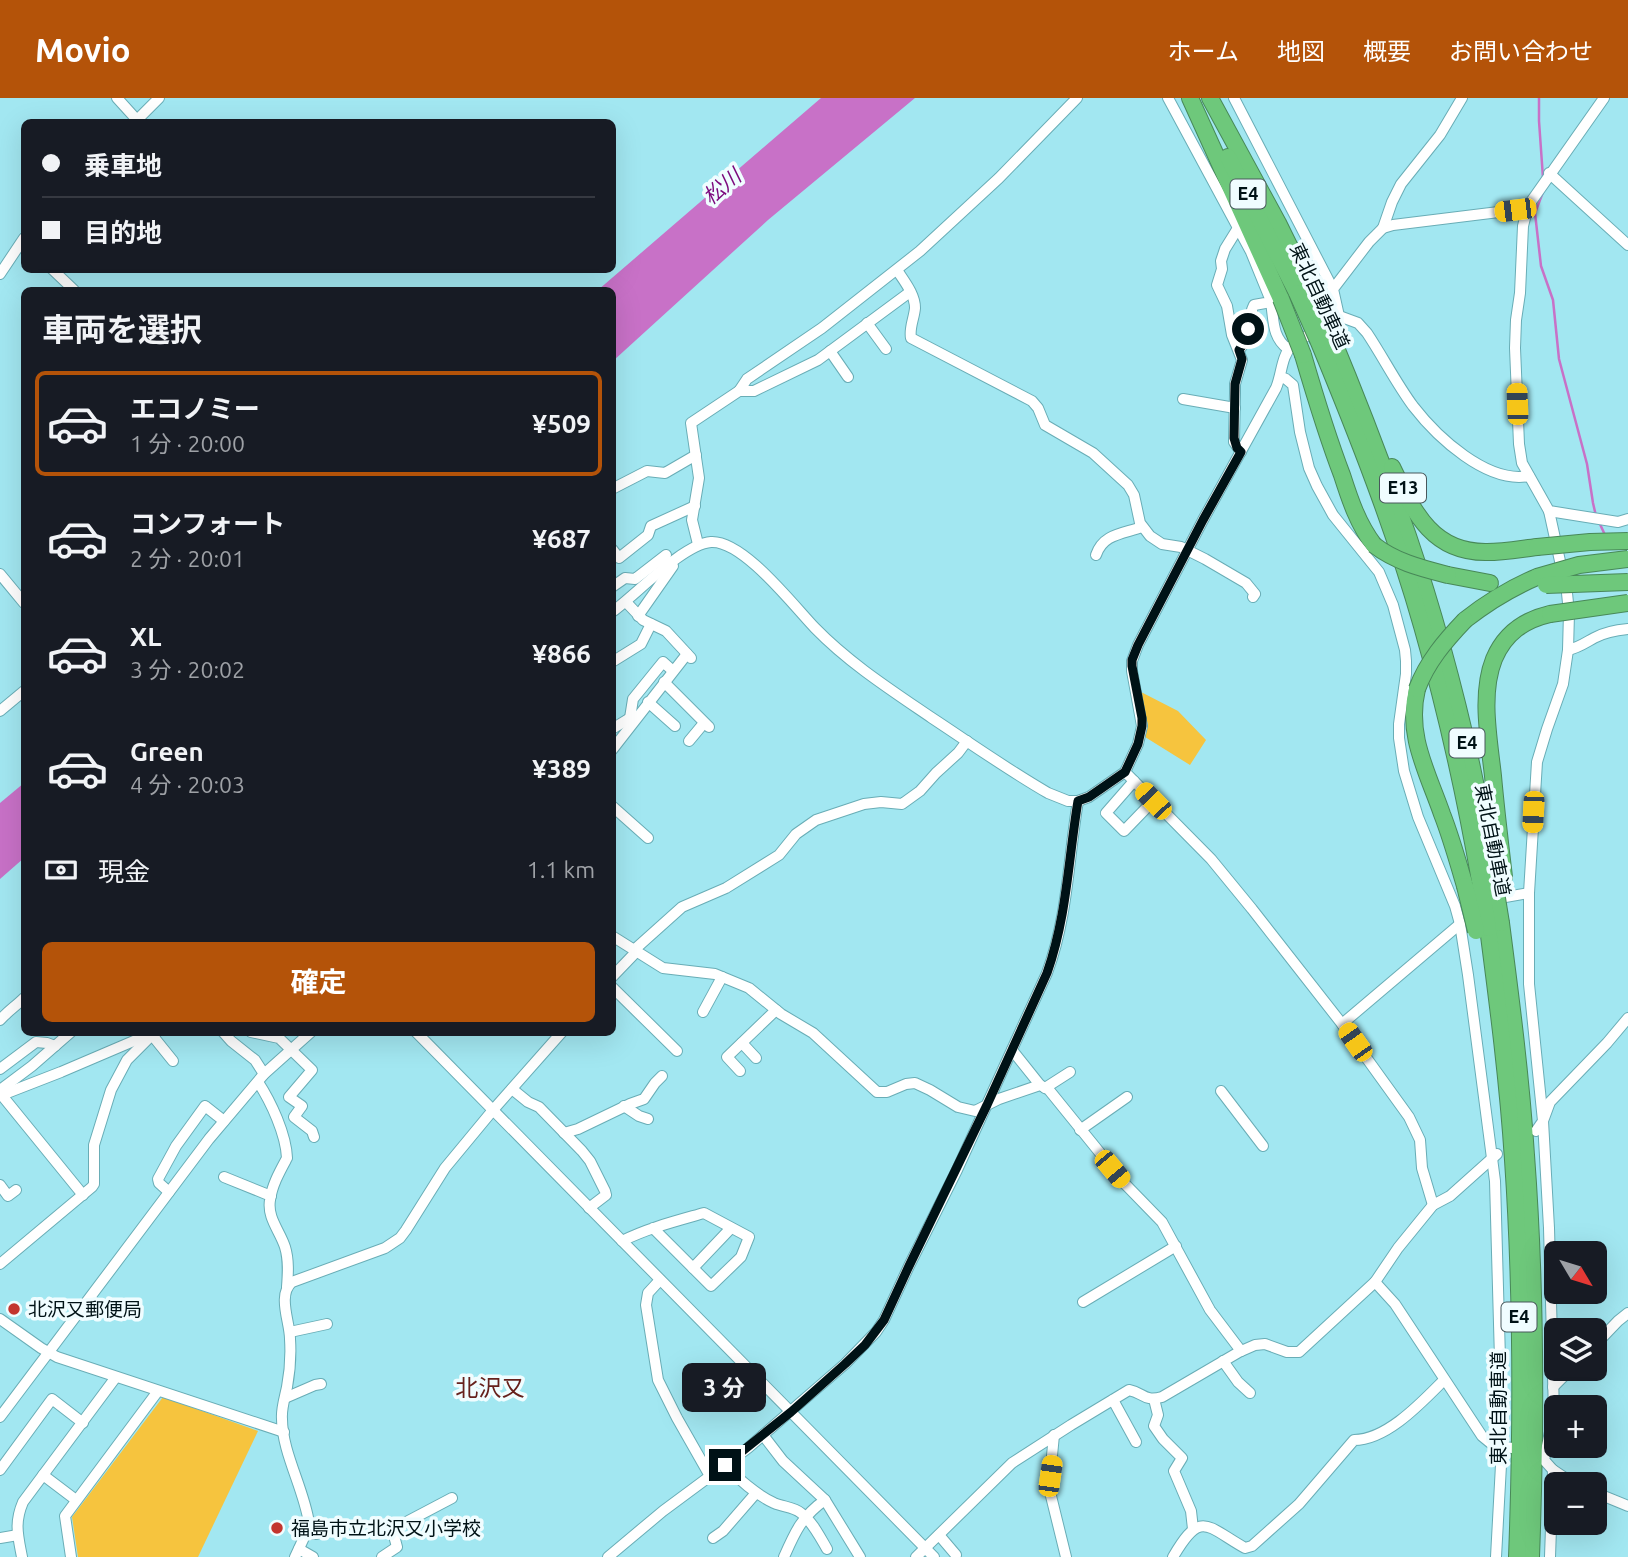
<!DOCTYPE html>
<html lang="ja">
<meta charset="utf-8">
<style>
:root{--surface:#171b24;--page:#20242c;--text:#f1f3f6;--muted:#9ea1a6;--line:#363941;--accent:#b45309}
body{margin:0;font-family:Ubuntu,"Noto Sans JP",sans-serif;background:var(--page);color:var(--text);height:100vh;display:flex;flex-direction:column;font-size:26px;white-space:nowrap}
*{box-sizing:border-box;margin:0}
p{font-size:23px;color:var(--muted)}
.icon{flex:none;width:38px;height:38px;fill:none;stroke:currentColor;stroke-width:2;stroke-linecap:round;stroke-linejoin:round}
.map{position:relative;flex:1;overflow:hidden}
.details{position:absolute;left:21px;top:189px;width:595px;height:749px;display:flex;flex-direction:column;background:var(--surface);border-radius:10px;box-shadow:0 7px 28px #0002}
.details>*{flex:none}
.guide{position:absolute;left:21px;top:21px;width:595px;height:154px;border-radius:10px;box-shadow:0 7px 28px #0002;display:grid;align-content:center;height:154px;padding:0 21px;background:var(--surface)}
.needle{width:46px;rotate:128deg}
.buttons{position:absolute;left:1544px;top:1143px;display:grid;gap:14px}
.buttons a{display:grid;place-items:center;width:63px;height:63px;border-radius:10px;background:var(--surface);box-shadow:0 7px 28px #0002;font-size:35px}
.end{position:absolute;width:32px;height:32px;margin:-16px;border:9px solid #001216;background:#fff;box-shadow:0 0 0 4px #fff}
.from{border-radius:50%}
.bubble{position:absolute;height:49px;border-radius:10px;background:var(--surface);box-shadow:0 7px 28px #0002;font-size:23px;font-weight:700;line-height:49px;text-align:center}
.car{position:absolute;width:21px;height:42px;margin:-21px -10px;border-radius:9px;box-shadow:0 0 5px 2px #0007;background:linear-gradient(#f5c518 24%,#345 0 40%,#f5c518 0 76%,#345 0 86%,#f5c518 0)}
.guide b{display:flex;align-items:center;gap:24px;height:66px;font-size:26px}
.guide b+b{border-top:2px solid var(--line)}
.guide i{width:18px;height:18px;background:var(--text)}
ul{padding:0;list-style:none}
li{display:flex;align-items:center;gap:21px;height:105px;margin:0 14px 10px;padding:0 7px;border:4px solid transparent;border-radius:10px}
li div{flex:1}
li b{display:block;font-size:26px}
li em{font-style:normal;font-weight:700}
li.on{border-color:var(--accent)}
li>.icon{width:63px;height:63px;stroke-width:1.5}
h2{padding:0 21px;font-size:32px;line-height:84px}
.pay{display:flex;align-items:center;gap:18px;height:77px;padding:0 21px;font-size:26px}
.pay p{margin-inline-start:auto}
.cta{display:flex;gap:14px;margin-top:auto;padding:14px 21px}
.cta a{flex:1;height:80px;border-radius:10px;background:var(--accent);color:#fff;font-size:28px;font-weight:700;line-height:80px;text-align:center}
header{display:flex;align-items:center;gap:42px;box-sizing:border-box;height:98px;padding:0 35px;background:var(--accent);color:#fff}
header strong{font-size:33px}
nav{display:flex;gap:38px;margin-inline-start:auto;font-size:24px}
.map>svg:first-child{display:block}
.green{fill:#f6c43e}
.water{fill:#c871c7}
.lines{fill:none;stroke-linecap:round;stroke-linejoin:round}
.stream{stroke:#c871c7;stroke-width:2.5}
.minor-casing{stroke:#69adb6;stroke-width:12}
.highway-casing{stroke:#488858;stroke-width:18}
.minor{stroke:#fff;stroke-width:10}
.highway{stroke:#6ec87b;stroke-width:16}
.highway-bridge-casing{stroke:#488858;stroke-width:18;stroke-linecap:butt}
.highway-bridge{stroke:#6ec87b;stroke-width:16}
.route{stroke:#001216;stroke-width:9}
.poi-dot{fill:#c3352f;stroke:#f0fdff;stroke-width:2.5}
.labels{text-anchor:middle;stroke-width:7;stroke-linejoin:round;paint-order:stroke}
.shield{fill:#f0fdff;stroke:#48585c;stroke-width:2}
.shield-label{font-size:18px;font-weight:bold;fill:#001216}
.street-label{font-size:19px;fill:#001216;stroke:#f0fdff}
.poi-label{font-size:19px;fill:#001216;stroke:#f0fdff;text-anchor:start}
.water-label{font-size:21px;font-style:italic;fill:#7b087d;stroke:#f0fdff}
.quarter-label{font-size:23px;fill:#66211c;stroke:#f0fdff}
</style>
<header>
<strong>Movio</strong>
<nav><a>ホーム</a><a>地図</a><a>概要</a><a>お問い合わせ</a></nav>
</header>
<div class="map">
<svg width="1628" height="1459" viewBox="0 0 1628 1459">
<rect width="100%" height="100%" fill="#a2e7f1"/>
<g class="green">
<polygon points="1141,594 1178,613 1206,642 1190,667 1145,639 1148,628"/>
<polygon points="163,1299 258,1333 198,1459 78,1459 72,1419"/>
</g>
<g class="water">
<polygon points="821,0 915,0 768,122 613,263 612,192 598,192"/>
<polygon points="24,685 24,760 0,781 0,705"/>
</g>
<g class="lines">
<g class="stream">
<polyline points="1539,0 1539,23 1543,80"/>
<polyline points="1543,94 1535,115 1541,168 1553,202 1559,261 1587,366 1593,405 1596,418"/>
<polyline points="1599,424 1605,437"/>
</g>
<g class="minor-casing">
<g id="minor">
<polyline points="117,0 137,22"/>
<path d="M1168,0L1251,154L1269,198L1271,204L1254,207C1245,225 1253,237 1239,252"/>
<polyline points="1234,0 1333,191"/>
<polyline points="1604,0 1528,108 1523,128 1520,195 1516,222 1515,250 1519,346 1522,365 1549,413 1618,424 1628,421"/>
<polyline points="135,24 159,0"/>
<polyline points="1549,75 1628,147"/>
<polyline points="1238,130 1225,151 1221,163 1222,171 1217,187 1227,208 1232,237 1242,262 1235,286 1235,295 1234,344 1241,354"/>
<polyline points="1383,130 1392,104 1401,86 1440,37 1462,0"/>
<polyline points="53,172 74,192"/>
<path d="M897,172C904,183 915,196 915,210C914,221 909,230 911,240L1032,303L1038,310L1045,327L1093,355L1128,387L1134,397L1140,425L1150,438L1162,446L1181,449L1205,461L1246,485L1255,496L1253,499"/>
<polyline points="0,176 24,140"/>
<path d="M1271,204C1274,223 1272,239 1288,251"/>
<polyline points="1339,218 1333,191 1369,144 1383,130 1393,127 1515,112 1528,108"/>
<polyline points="867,225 886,251"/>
<polyline points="830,253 848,279"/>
<polyline points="1281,279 1286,281 1293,287 1300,334 1309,370 1317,388 1333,417 1379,474 1393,507 1405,552 1406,563 1406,576 1399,626 1399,640 1404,673 1418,719 1455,808 1460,826 1468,877 1495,1083 1500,1261 1501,1367 1496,1459"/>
<polyline points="739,293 747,281 822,230 920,153 999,80 1077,0"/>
<polyline points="1183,301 1235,310"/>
<polyline points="612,391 647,373 665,375 696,357"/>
<polyline points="698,446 692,422 699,380 691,325 739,293 754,293 818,262 910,194"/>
<polyline points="612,451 619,460 648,437 651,428 695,408"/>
<path d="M1096,457C1103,436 1122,436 1142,429"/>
<polyline points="0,476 24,505"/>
<polyline points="612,489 625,480 635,481 666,457"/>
<polyline points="626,504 643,522 666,533 691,560"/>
<path d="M612,514C637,496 683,446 711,444C743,442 793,507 815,530C849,565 891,592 932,620C970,645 1008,672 1048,695L1068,703H1078L1089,699L1125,674L1138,646L1142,628L1132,573V563L1138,547L1203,422L1276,290C1282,276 1281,259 1292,247L1339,218L1358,225L1367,235C1383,259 1396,285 1413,308C1437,339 1487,386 1529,378"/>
<polyline points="638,518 673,468"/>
<path d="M1568,552C1578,550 1585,545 1594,540C1605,534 1616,532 1628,531"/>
<polyline points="612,564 641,546 651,526"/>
<polyline points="664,584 709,629"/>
<polyline points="648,604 675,628"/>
<polyline points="0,613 24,593"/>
<polyline points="630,620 633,601 663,564 673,573"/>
<polyline points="612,631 630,620 634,619"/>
<polyline points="689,643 704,625"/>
<polyline points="612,652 687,556"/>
<polyline points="1125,674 1211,761 1252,811 1342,926 1409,1019 1420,1042 1422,1070 1433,1107"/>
<polyline points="1134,683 1106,715 1124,733 1153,703"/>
<polyline points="612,708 648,740"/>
<polyline points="1494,801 1529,795"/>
<polyline points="612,838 663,870 715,876 749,890 781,916 813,935 877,994 887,994 906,986 915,985 930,992 958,1009 975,1013 999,1001 1040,987 1049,992 1126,1087 1162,1124 1210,1212 1241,1253"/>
<polyline points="634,852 682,809 726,790 779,757 796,736 816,722 864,706 881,704 902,706 920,693 936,675 958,655 967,643"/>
<polyline points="612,879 637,853"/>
<polyline points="612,889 677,953"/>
<polyline points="703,914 722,879"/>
<path d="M0,922C8,913 16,908 24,900"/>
<polyline points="1342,926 1460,826"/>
<polyline points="223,934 231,943 255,962 264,976"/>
<polyline points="251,934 279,940 312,972 289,999 302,1008 294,1019 312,1033 314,1039"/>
<polyline points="416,934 934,1459"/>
<polyline points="152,937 173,963"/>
<polyline points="742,945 756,960"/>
<polyline points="1012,952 1040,987"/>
<polyline points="0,971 36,944 47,945 55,948"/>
<polyline points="740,973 727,959 776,912"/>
<path d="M258,984C271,1004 286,1036 287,1060C280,1073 272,1087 270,1102C267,1120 280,1133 285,1149C289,1162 288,1176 287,1189"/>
<polyline points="1045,990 1070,974"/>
<polyline points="512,991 528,1004 539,1009 582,1053 590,1063 605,1093 606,1097 589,1110"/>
<polyline points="0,992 32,968 71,934"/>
<polyline points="0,993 7,995 61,974 143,939 150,939"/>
<polyline points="1221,993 1263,1048"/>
<polyline points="0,995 83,1097"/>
<polyline points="624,1008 639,1018 648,1021"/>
<polyline points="1080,1032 1127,999"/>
<polyline points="1536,1033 1543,1023 1529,886 1529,795 1537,664 1547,631 1563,586 1568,552 1569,515 1567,495 1549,413"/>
<polyline points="564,1035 578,1031 630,1006 644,1001 655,985 662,978"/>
<polyline points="224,1079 271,1098"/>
<polyline points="0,1087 8,1098 16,1092"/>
<polyline points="169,1094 159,1085 158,1081 176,1048 205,1008 224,1023"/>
<path d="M622,1143C648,1130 676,1123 704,1115L749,1139L741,1159L711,1188L653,1130"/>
<polyline points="0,1166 92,1089 94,1086 94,1047 111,992 127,962 150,939 157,934"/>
<polyline points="693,1170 731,1130"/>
<polyline points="660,1182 648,1195 646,1207 658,1282 677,1320 710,1378"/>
<polyline points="1375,1184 1395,1206 1482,1338 1493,1347 1512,1350"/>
<polyline points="1083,1204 1176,1148"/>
<polyline points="0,1221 41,1250 57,1259 284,1334"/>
<polyline points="290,1234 327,1226"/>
<polyline points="1594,1248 1618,1223 1628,1215"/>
<polyline points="1223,1263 1238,1284 1250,1295"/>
<polyline points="1553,1289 1572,1270"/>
<polyline points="285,1300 315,1287 321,1286"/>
<polyline points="1154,1301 1158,1317 1154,1328 1163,1341 1182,1360 1174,1373 1191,1413 1193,1431"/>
<polyline points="1113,1302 1136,1344"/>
<polyline points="0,1319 209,1041 264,976 311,934"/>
<polyline points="763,1337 783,1363 825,1402 860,1459"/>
<polyline points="1054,1337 1050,1378 1051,1398 1066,1459"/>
<path d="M725,1367C740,1382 755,1396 774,1405C783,1409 794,1409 801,1415C812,1423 820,1439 827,1451"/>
<polyline points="0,1372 52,1301 83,1325"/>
<polyline points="1553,1372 1574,1386"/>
<polyline points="43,1377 76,1402"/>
<polyline points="1594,1394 1628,1408"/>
<polyline points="306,1436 316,1436 343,1427"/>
<polyline points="939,1437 956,1457"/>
<polyline points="0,1440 18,1437"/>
<polyline points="713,1440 723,1433 756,1395"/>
<polyline points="299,1451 313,1459"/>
<path d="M22,1459C18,1438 14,1425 23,1404L116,1279"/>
<polyline points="71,1459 65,1418 158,1293"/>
<path d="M295,1459L308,1431L309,1425C304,1391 282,1354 282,1321C281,1311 285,1299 287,1289C290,1273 291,1256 290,1241C290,1224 277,1197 292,1184L385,1150L400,1140L406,1132L445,1070L493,1012L562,934"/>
<polyline points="382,1459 397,1449 393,1434 395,1430 452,1400"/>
<path d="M608,1459L663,1413L748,1350L845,1266L876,1234L884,1222L909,1168L957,1072L1047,875C1068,818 1068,763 1078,703"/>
<path d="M784,1459C795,1434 802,1418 825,1402"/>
<path d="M916,1459L1012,1365L1071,1327L1129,1292C1144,1295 1144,1304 1162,1299L1239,1254L1255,1247L1265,1246L1287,1254H1299L1375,1184L1398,1150L1433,1107L1450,1098L1497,1056"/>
<path d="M1173,1459C1201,1411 1206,1428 1245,1450L1252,1448L1299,1406L1354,1342C1387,1342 1422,1304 1444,1282"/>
<polyline points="1550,1459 1553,1372 1544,1362 1554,1315 1549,1130 1543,1023 1550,1004 1607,945 1628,920"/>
</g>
</g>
<g class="highway-casing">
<g id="highway">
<polyline points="1190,0 1281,201"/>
<polyline points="1210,0 1278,125 1309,188"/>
<polyline points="1228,59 1297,195"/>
<path d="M1330,235C1358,302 1384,370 1408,438C1446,550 1474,666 1494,782"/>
<path d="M1318,242C1357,336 1394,430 1422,528C1446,612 1465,697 1480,783"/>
<path d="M1303,257C1315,298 1327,338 1342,377C1350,402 1358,426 1374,447"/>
<path d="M1392,369C1413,412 1431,455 1487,454C1504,454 1520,451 1537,449"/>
<polyline points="1448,477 1490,485"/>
<path d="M1465,522C1488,504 1511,490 1537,479"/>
<path d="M1417,591C1406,637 1427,673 1442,716C1451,739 1458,764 1465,788"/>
<path d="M1504,779C1500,745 1496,712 1493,678C1489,641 1480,596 1494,561C1505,535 1524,522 1550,516"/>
<path d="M1501,825C1511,902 1521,979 1526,1057C1536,1190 1536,1325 1531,1459"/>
<path d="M1488,830C1498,907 1508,984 1513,1062C1522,1194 1522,1327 1517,1459"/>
</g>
</g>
<use href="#minor" class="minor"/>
<use href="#highway" class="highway"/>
<g class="highway-bridge-casing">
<g id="highway-bridge">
<polyline points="1309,188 1330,235"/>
<polyline points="1297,195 1318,242"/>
<polyline points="1281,201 1303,257"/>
<path d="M1374,447C1396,464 1421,470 1448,477"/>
<polyline points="1537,449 1590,444 1628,443"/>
<polyline points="1537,479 1579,467 1628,461"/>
<polyline points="1546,487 1628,484"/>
<polyline points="1550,516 1628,505"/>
<path d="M1417,591C1427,564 1445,543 1465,522"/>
<polyline points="1494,782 1501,825"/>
<polyline points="1480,783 1488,830"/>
<polyline points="1465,788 1476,833"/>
</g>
</g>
<use href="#highway-bridge" class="highway-bridge"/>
</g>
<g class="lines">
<path class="route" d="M725,1367L791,1314L845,1266L865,1247L884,1222L909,1168L987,1007L1047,875C1067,818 1068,763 1078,703L1089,699L1125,674L1138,646L1142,628V620L1132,568V562L1138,547L1203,422L1241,354L1237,350L1234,340L1235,286L1242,261L1239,252L1247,241L1248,231"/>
</g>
<g class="poi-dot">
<circle cx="14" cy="1211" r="7"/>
<circle cx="277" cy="1430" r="7"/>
</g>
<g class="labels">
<g class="shield">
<rect x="1230.5" y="81.5" width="35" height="29" rx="5"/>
<rect x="1380" y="375.5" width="46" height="29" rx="5"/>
<rect x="1449.5" y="630.5" width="35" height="29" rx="5"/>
<rect x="1501.5" y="1204.5" width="35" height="29" rx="5"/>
</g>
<g class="shield-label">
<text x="1248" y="102">E4</text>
<text x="1403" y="396">E13</text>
<text x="1467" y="651">E4</text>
<text x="1519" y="1225">E4</text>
</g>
<g class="street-label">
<text transform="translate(1320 198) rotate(65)" y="7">東北自動車道</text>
<text transform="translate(1493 742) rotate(79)" y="7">東北自動車道</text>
<text transform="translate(1498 1310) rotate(-90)" y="7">東北自動車道</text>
</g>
<g class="poi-label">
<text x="28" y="1218">北沢又郵便局</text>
<text x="291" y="1437">福島市立北沢又小学校</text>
</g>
<g class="water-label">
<text transform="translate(722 89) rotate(-40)" y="7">松川</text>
</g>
<g class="quarter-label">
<text x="490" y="1298">北沢又</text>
</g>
</g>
</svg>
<div class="buttons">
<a><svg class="needle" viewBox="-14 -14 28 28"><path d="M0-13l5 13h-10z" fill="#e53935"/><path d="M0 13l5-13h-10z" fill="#9ea1a6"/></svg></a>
<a><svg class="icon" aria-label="layers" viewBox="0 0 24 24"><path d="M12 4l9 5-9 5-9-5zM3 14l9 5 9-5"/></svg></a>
<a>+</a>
<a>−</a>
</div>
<i class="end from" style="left:1248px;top:231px"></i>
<i class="end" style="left:725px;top:1367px"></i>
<div class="bubble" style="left:682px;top:1265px;width:84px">3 分</div>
<i class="car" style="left:1515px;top:112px;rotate:263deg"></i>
<i class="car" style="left:1517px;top:306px;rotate:358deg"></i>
<i class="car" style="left:1153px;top:703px;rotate:316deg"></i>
<i class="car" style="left:1533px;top:714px;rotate:183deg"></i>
<i class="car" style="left:1355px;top:944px;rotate:325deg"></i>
<i class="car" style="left:1112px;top:1071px;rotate:140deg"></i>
<i class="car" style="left:1050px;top:1378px;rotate:8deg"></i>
<div class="guide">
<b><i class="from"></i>乗車地</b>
<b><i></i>目的地</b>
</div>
<section class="details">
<h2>車両を選択</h2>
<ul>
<li class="on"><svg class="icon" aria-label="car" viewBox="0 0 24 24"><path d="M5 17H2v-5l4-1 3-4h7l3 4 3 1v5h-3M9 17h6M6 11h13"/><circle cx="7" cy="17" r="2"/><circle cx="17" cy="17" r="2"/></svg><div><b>エコノミー</b><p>1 分 · 20:00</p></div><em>¥509</em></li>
<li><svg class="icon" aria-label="car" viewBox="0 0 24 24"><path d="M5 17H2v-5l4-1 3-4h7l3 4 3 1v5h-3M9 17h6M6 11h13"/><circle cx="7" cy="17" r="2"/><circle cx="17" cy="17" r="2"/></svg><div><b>コンフォート</b><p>2 分 · 20:01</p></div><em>¥687</em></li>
<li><svg class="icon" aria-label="car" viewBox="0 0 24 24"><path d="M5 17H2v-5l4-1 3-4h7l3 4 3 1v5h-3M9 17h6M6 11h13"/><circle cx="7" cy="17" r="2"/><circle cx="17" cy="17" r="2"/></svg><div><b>XL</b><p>3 分 · 20:02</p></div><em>¥866</em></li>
<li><svg class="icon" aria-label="car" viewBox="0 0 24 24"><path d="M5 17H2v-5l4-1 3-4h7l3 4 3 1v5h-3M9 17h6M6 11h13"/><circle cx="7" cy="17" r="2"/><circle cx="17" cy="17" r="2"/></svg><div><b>Green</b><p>4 分 · 20:03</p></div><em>¥389</em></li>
</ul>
<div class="pay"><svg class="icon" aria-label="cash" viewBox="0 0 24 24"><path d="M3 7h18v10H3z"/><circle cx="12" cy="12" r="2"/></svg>現金<p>1.1 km</p></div>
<div class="cta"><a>確定</a></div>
</section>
</div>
